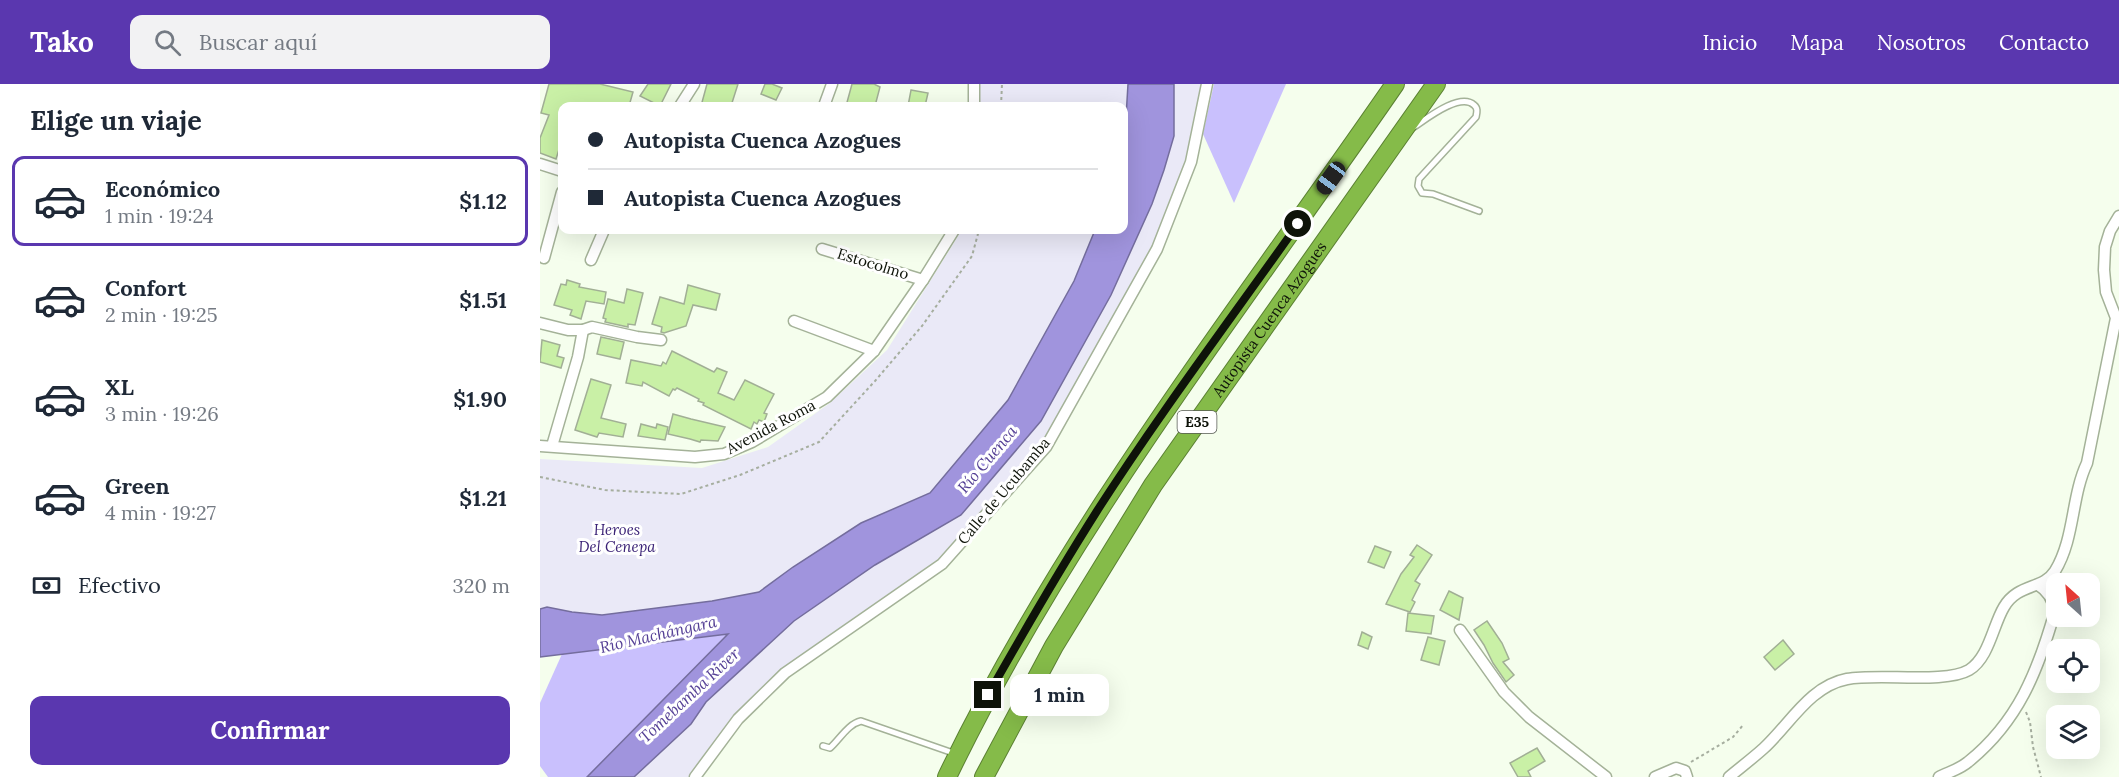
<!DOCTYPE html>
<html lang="es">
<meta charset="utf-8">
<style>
:root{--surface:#fff;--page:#f2f2f3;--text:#1f2937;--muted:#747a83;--line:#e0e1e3;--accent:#5a37af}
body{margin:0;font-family:Lora,serif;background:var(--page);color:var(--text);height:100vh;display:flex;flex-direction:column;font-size:22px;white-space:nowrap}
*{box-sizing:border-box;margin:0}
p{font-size:20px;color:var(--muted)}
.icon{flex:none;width:33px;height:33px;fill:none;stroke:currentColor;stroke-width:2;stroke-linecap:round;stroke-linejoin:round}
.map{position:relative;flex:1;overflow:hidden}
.side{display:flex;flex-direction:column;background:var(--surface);width:540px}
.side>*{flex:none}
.hud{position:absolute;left:18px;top:18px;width:570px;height:132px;border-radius:12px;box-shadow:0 6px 24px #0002;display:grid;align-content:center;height:132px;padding:0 30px;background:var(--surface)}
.needle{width:39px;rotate:333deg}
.controls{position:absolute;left:1506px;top:489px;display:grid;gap:12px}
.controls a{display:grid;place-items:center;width:54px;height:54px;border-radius:12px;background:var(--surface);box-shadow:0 6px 24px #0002;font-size:30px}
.end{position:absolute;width:27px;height:27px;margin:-14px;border:8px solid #0e1309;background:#fff;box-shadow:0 0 0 3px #fff}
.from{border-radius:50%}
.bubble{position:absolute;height:42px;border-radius:12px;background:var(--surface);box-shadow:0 6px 24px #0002;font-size:20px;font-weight:700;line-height:42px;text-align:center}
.car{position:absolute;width:18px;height:36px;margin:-18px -9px;border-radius:8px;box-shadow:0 0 4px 2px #0007;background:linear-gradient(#222 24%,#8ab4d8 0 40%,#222 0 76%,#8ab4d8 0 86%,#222 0)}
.hud b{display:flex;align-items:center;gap:21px;height:57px;font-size:22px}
.hud b+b{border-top:2px solid var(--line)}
.hud i{width:15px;height:15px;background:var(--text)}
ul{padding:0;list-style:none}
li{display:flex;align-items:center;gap:18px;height:90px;margin:0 12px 9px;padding:0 18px;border:3px solid transparent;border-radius:12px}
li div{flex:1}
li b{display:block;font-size:22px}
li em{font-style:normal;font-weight:700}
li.current{border-color:var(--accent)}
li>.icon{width:54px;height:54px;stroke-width:1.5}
h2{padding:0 30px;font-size:27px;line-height:72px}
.pay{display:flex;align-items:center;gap:15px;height:66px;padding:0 30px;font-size:22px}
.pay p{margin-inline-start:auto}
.action{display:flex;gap:12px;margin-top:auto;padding:12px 30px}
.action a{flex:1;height:69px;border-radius:12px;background:var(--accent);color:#fff;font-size:24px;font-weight:700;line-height:69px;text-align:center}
header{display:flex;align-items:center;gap:36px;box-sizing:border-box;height:84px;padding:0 30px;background:var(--accent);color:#fff}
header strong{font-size:28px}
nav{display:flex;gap:33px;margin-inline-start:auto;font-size:21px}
.search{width:420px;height:54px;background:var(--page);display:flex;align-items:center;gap:15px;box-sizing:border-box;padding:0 21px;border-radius:12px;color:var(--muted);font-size:22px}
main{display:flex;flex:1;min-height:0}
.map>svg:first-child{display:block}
.green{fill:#eae9f7}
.forest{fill:#c9c0fd}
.water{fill:#a094dd;stroke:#746d9d;stroke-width:1.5}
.building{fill:#c9f0a6;stroke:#a1af95;stroke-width:1.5}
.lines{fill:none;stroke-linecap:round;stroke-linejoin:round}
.lane-casing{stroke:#a4b298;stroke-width:8}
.street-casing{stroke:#a4b298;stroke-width:13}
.highway-casing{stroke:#5b8033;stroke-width:20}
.path{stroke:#a6ae9f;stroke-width:2;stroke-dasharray:3 3;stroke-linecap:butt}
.lane{stroke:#fff;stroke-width:5}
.street{stroke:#fff;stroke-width:10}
.highway{stroke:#85bb49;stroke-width:18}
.route{stroke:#0e1309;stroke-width:8}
.labels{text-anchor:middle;stroke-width:6;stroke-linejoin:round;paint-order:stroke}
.shield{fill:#fff;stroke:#565a53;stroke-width:1.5}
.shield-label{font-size:14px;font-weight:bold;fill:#0e1309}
.street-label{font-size:15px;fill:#0e1309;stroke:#fff}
.park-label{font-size:15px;font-style:italic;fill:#3b2276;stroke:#fff}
.water-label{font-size:16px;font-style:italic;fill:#554096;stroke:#fff}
</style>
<header>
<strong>Tako</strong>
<div class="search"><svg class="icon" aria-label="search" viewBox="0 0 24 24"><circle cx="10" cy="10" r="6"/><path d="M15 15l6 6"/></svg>Buscar aquí</div>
<nav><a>Inicio</a><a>Mapa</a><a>Nosotros</a><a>Contacto</a></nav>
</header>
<main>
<section class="side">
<h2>Elige un viaje</h2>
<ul>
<li class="current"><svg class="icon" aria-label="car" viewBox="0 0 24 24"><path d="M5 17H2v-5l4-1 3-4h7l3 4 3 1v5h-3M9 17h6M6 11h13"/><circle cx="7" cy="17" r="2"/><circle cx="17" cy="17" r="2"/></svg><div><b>Económico</b><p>1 min · 19:24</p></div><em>$1.12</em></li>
<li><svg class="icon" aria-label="car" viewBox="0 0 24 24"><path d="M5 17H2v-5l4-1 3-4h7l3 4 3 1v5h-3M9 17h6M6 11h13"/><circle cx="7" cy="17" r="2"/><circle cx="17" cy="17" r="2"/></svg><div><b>Confort</b><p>2 min · 19:25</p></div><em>$1.51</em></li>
<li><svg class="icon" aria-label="car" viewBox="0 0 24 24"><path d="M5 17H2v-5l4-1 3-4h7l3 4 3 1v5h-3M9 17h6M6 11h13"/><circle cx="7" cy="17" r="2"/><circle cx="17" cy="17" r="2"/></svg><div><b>XL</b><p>3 min · 19:26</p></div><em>$1.90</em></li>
<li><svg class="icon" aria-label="car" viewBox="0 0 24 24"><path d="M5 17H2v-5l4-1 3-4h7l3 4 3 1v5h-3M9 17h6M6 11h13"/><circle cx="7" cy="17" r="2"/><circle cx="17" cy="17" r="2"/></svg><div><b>Green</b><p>4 min · 19:27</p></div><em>$1.21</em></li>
</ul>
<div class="pay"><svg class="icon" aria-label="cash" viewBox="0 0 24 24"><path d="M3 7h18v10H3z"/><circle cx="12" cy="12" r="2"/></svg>Efectivo<p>320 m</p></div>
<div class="action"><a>Confirmar</a></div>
</section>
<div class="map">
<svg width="1579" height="693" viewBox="0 0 1579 693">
<rect width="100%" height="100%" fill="#f5feed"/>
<g class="green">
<polygon points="439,0 588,0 584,67 584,22 438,22"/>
<polygon points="634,0 667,0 651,78 617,165 506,363 402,480 298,551 198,635 155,693 94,693 151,640 166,618 254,537 335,481 421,431 501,337 571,211 612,120 624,86 634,52"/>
<polygon points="419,146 555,146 534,197 468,316 390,409 291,459 253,483 219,508 172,517 62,531 32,528 7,523 0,525 0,375 162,384 228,363 290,319 347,266 417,154"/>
</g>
<g class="forest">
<polygon points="674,0 746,0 694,119 663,50"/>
<polygon points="189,549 47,693 8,693 0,682 0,619 22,570"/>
</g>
<polygon class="water" points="588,0 634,0 634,52 624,86 612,120 571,211 501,337 421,431 335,481 254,537 166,618 151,640 94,693 47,693 188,550 0,573 0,525 7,523 32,528 62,531 172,517 219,508 253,483 321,439 390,409 468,316 534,197 555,146 584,146 584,67"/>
<g class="building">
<polygon points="9,0 60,0 93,8 89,22 22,22 22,56 16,75 0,69 0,54 9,31 1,29"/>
<polygon points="108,0 131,0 120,22 100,12"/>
<polygon points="167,0 198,0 191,22 161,22"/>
<polygon points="225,0 232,0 242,4 236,16 221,10"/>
<polygon points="312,0 334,0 340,3 335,22 306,22"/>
<polygon points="371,6 388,9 385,22 368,22"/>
<polygon points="27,196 40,200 39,203 66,208 64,220 46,217 41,235 30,231 32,226 14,221 21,200 26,201"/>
<polygon points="148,201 180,210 176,226 153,221 146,242 124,249 121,248 122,243 112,240 120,213 144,220"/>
<polygon points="87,205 103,209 95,241 88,240 88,243 65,238 66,235 63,234 68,215 84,219"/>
<polygon points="61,253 84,258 80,275 57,270"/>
<polygon points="2,256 20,261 17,272 24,274 21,284 0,278"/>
<polygon points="132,267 174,288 177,284 187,288 178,309 194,316 205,296 234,310 224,329 227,330 224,338 219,336 217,340 214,338 211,345 163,321 164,319 158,317 159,315 137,304 135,306 133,305 129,312 103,298 102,302 86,299 91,276 121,282 123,278 126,280"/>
<polygon points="51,295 71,301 61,334 86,340 83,353 59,349 57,353 35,346"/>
<polygon points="133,330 151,335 185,343 178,357 161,356 160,358 150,355 128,350"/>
<polygon points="101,340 116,344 117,340 128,343 125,356 98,352"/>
<polygon points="877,461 892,471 875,497 880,500 872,516 875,518 870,528 846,520 861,490 874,473 870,471"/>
<polygon points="835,462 851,468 844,484 828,478"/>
<polygon points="909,507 923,514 919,536 900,526"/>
<polygon points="868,529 894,532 891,550 866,547"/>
<polygon points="947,537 962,559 969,575 963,578 974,591 966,598 953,579 944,561 934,546"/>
<polygon points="822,548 832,553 828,565 818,561"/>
<polygon points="888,553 905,557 899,581 881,576"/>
<polygon points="1243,556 1254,570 1235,586 1224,573"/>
<polygon points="997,664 1005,677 988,687 991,693 978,693 970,679"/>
</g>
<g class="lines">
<g class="lane-casing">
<g id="lane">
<path d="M874,43C886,35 920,8 934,21C938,24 937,28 936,33L879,95L878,102L882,109L893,110L939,127"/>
<path d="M283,662L290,664C300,655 308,640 321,637L416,670"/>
</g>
</g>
<g class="street-casing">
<g id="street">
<polyline points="140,22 154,0"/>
<polyline points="284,22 292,0"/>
<polyline points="434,22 434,0"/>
<polyline points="0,80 22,87"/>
<polyline points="282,165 383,196"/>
<polyline points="4,174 22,108"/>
<polyline points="51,176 64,146"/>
<polyline points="254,237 334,267"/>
<polyline points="0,239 28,246 43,246 52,243 97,253 121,256"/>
<polyline points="0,362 155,373 184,370 212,358 287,313 334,267 383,196 414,146"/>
<polyline points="12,362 38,273 43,246"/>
<polyline points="920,546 964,608 989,633 1066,693"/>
<polyline points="155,693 198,635 245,589 402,480 506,363 617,165 651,78 667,0"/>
<polyline points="1115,693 1136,684 1145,687 1147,693"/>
<path d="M1189,693C1201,683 1213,674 1224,664C1250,640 1270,602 1307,595C1339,589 1405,600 1429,586C1449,574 1453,541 1464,523C1478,499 1503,506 1515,487C1535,454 1531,413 1547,379L1576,234L1566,208L1564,186L1565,163L1570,147L1579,132"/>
<path d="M1399,693C1409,688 1420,685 1428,678C1478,638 1498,587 1515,527C1513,515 1508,507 1498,501"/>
</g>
</g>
<g class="highway-casing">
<g id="highway">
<path d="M407,693C527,444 699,226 855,0"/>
<path id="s1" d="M444,693L514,562L613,401L896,0"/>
</g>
</g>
<g class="path">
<polyline points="461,22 462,0"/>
<polyline points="0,393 65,406 141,410 200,391 279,358 335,297 382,242 432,172 439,146"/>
<polyline points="1486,628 1490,638 1493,663 1501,693"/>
<polyline points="1151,678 1193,653 1204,640"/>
</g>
<use href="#lane" class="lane"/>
<use href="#street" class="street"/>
<use href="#highway" class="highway"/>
</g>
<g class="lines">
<path class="route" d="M448,611C483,549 519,487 557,427C620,329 690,236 758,140"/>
</g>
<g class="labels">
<rect class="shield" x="637.5" y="327" width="39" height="22" rx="4.5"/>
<g class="shield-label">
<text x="657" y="343">E35</text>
</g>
<g class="street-label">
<text transform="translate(333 180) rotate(17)" y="5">Estocolmo</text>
<text dy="5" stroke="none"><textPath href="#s1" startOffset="540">Autopista Cuenca Azogues</textPath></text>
<text transform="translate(231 343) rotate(-28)" y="5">Avenida Roma</text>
<text transform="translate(464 407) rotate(-50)" y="5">Calle de Ucubamba</text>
</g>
<g class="park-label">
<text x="77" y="451">Heroes<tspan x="77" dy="17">Del Cenepa</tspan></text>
</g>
<g class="water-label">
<text transform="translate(447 375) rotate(-50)" y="6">Río Cuenca</text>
<text transform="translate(118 550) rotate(-13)" y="6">Río Machángara</text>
<text transform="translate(149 611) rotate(-43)" y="6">Tomebamba River</text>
</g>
</g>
</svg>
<div class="controls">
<a><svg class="needle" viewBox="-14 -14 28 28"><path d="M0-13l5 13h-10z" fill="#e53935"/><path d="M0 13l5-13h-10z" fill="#747a83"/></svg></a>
<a><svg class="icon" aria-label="locate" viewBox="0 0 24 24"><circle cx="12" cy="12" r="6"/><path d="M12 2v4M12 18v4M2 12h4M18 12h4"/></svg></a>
<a><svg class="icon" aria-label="layers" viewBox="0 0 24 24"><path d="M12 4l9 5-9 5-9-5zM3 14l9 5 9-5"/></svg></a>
</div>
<i class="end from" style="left:758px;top:140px"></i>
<i class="end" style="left:448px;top:611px"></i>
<div class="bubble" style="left:470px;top:590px;width:99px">1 min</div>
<i class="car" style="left:791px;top:94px;rotate:216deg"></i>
<div class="hud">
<b><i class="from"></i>Autopista Cuenca Azogues</b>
<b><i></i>Autopista Cuenca Azogues</b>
</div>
</div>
</main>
